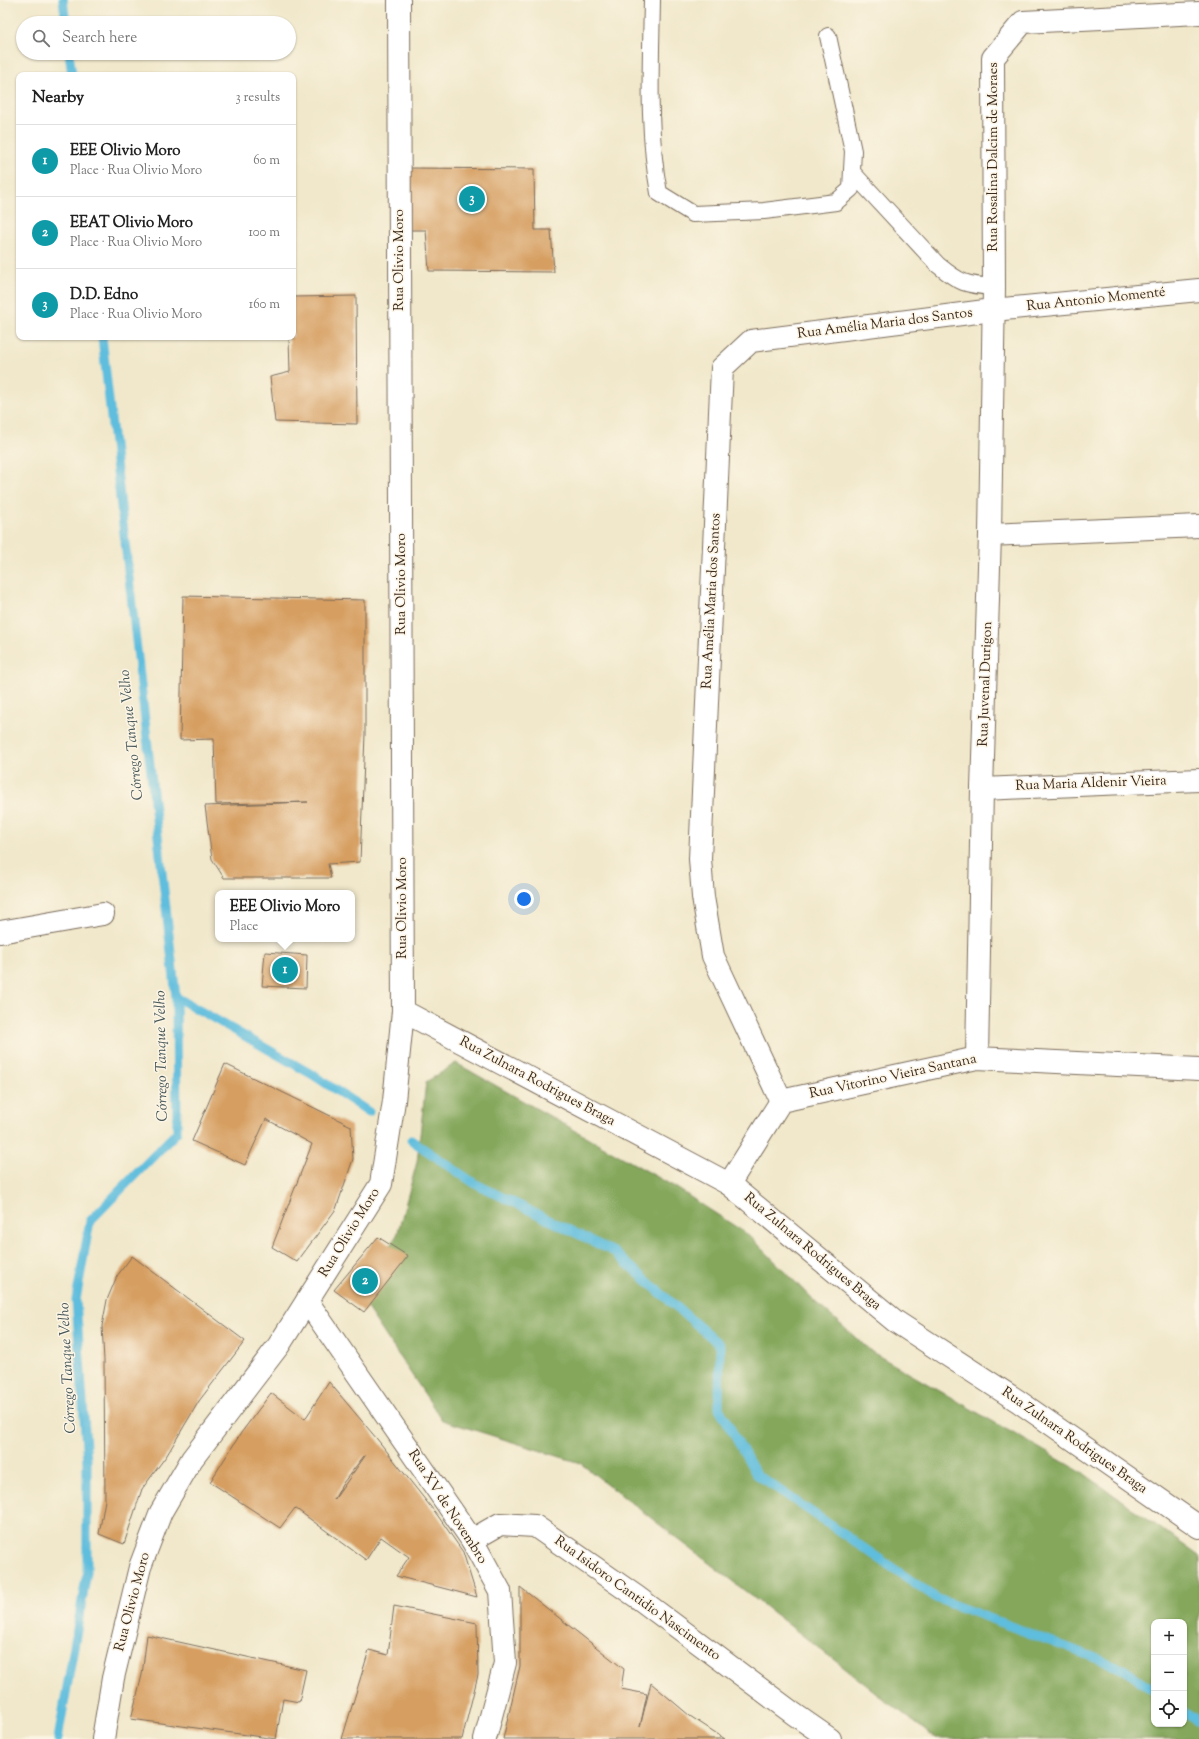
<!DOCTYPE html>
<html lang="en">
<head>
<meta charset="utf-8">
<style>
	body { margin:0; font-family:"Sorts Mill Goudy",serif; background:#f6f6f6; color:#222 }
	.controls { position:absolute; right:12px; bottom:12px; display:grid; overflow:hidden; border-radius:8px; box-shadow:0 1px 3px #0004 }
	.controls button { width:36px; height:36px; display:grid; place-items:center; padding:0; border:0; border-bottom:1px solid #e0e0e0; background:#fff; color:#222; font:20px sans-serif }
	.you { position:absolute; left:524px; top:899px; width:14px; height:14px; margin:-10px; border:3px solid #fff; border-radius:50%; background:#1a73e8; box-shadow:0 0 0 6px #1a73e833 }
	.badge { display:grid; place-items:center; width:26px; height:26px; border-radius:50%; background:#2563eb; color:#fff; font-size:13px; font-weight:700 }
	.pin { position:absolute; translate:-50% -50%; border:2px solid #fff; box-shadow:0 1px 4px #0006 }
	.popup { position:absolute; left:215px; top:890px; width:140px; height:52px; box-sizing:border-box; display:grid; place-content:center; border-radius:8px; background:#fff; filter:drop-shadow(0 1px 3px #0005); font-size:13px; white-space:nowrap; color:#767676 }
	.popup b { font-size:15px; color:#222 }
	.popup::after { content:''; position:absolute; left:50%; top:100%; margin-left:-8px; border:8px solid transparent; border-top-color:#fff }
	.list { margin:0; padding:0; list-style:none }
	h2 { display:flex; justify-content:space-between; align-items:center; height:52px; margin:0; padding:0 16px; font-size:17px }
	h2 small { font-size:13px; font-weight:400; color:#767676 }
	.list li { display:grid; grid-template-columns:26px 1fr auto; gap:12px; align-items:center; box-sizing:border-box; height:72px; padding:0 16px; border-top:1px solid #e0e0e0 }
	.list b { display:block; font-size:15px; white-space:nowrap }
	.list p { margin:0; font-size:13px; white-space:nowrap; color:#767676 }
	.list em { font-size:13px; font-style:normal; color:#767676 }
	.icon { flex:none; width:22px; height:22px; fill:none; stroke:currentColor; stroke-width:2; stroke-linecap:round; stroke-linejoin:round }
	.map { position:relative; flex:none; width:1199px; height:1739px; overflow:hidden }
	.search { position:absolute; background:#fff; box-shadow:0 1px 3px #0004; left:16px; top:16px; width:280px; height:44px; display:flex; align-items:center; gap:10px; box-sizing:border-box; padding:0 14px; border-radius:22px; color:#767676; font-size:15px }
	.panel { position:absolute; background:#fff; box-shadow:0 1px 3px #0004; left:16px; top:72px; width:280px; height:268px; border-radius:8px }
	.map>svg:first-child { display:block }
	.forest { fill:#84a75c; stroke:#60683d; fill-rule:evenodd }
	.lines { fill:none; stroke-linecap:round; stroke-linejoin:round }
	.stream { stroke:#5fbddd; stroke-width:9 }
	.building { fill:#d69e60; fill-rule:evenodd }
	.service-casing { stroke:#7b6c5b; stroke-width:18 }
	.minor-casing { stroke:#7b6c5b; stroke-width:24 }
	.service { stroke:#fff; stroke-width:16 }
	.minor { stroke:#fff; stroke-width:22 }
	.labels { text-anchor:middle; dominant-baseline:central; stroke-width:3; stroke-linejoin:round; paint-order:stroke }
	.street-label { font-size:14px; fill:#3b2a1e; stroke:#fcf5e5 }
	.water-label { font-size:15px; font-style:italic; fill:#465657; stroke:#fcf5e5 }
</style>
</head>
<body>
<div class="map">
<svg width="1199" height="1739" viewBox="0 0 1199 1739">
	<rect width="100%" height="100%" fill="#fcf5e5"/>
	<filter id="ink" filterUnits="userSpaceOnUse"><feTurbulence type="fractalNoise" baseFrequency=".025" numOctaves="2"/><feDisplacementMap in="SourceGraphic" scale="8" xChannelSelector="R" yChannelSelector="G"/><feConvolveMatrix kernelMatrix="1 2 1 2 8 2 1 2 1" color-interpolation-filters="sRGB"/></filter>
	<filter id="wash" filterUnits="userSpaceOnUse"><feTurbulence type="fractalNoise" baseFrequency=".012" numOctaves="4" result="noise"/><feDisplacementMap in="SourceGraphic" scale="16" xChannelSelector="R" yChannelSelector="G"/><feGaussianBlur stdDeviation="0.9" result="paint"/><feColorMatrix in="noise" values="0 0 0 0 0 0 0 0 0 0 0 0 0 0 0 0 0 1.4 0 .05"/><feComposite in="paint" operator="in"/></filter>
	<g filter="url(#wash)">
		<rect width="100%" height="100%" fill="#f1e8cb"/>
		<path class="forest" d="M456,1063L675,1187L750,1236L814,1301L872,1352L1086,1475L1199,1556V1739H936L580,1463L442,1420L357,1293L397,1235L417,1162L426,1082ZM1154,1622H1184V1724H1154Z"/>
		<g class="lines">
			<g class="stream">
				<path d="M63,0L66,23"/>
				<path d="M69,53L72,75"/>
				<path d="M176,997L313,1075L369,1112"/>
				<path d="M411,1140L474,1183L614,1252L720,1345L719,1408L756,1474L938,1599L1122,1668L1154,1691"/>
				<path d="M1184,1712L1199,1723"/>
				<path d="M58,1739L87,1572V1461L76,1300L90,1221L177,1132L176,997L102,337"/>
			</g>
		</g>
		<g id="blocks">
			<g class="building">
				<path d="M408,168L534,169L535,230H551L554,272L429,271L426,230H409Z"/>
				<path d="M356,296L357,424L275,422L270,377L290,372L289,337H293V297Z"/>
				<path d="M183,596L365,600V734L360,862L328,864L331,878H224L212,859L205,806L308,802L216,804L214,739L180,740Z"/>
				<path d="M265,952L307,955L306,988L262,986Z"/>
				<path d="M225,1064L351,1126L353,1159L336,1209L297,1262L272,1247L312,1144L266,1119L245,1165L192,1141Z"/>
				<path d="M378,1237L408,1256L364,1312L334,1290Z"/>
				<path d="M132,1256L245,1341L199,1401L167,1455L142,1489L124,1544L99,1534L105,1500L104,1360L102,1326L107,1300L117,1276Z"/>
				<path d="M329,1382L377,1439L438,1516L463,1552L477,1597L396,1576L409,1557L381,1537L366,1560L295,1508L280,1528L210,1482L241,1433L271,1393L305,1419ZM364,1456H365L334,1500L343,1483Z"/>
				<path d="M520,1587L624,1669L621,1689L647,1694L640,1727L651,1683L690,1716L725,1739H503L520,1666Z"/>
				<path d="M394,1606L477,1623L478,1675L462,1739H342L369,1650L388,1655Z"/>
				<path d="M147,1635L306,1670L299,1702L283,1699L276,1739L131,1719L142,1675Z"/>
			</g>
		</g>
	</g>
	<g filter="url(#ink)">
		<use href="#blocks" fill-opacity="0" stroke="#7b6c5b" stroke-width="1"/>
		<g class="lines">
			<defs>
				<g id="service">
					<path d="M652,0C651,64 647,129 659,193L693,214L764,211L836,202L851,189L853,151L828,36"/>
					<path d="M852,172L938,265C960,283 965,285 994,287"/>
				</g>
				<g id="minor">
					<path d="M990,535L1199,526"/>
					<path d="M982,789L1199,780"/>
					<path d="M0,932L103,914"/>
					<path d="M403,1011L729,1184L895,1321L1018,1401L1199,1527"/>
					<path d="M977,1058L982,789L990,535L994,287L993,58L1023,22L1199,13"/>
					<path d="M781,1101L713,956L703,897L700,859L722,368L751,341L993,310L1199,290"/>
					<path d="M729,1184L781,1101L977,1058L1199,1069"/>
					<path d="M307,1301L472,1540L500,1591L505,1663L485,1739"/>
					<path d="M472,1540L500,1524L535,1526L637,1597L794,1714L830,1739"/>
					<path d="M103,1739L113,1678L140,1567L161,1512L192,1459L279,1345L381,1184L394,1101L403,1011L399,0"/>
				</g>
			</defs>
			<use href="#service" class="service-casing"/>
			<use href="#minor" class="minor-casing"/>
			<use href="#service" class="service"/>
			<use href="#minor" class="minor"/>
		</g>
	</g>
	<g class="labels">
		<g class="street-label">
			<text transform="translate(994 157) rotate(-90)">Rua Rosalina Dalcim de Moraes</text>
			<text transform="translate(400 260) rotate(-90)">Rua Olivio Moro</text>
			<text transform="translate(1096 300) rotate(-6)">Rua Antonio Momenté</text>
			<text transform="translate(885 324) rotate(-7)">Rua Amélia Maria dos Santos</text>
			<text transform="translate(402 584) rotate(-90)">Rua Olivio Moro</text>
			<text transform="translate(712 601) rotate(-87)">Rua Amélia Maria dos Santos</text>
			<text transform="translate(986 684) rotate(-88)">Rua Juvenal Durigon</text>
			<text transform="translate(1091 784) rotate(-2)">Rua Maria Aldenir Vieira</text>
			<text transform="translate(403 908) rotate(-90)">Rua Olivio Moro</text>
			<text transform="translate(893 1077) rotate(-12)">Rua Vitorino Vieira Santana</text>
			<text transform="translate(537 1082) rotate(28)">Rua Zulnara Rodrigues Braga</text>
			<text transform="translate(350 1233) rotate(-58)">Rua Olivio Moro</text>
			<text transform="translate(812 1252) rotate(40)">Rua Zulnara Rodrigues Braga</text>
			<text transform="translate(1074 1441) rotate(35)">Rua Zulnara Rodrigues Braga</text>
			<text transform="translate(447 1507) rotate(57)">Rua XV de Novembro</text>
			<text transform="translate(637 1599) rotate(36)">Rua Isidoro Cantidio Nascimento</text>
			<text transform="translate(133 1602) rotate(-75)">Rua Olivio Moro</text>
		</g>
		<g class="water-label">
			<text transform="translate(132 735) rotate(-96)">Córrego Tanque Velho</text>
			<text transform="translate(162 1056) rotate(-91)">Córrego Tanque Velho</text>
			<text transform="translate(68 1368) rotate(-93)">Córrego Tanque Velho</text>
		</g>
	</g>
</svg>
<div class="controls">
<button>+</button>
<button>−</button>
<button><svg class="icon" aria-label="locate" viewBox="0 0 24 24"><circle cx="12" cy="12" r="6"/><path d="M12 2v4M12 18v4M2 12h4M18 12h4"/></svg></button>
</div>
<div class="you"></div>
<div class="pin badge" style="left:285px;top:970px;background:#0f9aa8">1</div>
<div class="popup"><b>EEE Olivio Moro</b>Place</div>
<div class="pin badge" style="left:365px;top:1281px;background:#0f9aa8">2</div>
<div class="pin badge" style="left:472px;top:199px;background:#0f9aa8">3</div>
<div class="search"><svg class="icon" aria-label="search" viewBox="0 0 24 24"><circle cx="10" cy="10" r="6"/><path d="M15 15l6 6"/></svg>Search here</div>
<section class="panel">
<h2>Nearby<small>3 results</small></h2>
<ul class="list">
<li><span class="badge" style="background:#0f9aa8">1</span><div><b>EEE Olivio Moro</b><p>Place · Rua Olivio Moro</p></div><em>60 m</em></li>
<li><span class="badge" style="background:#0f9aa8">2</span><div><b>EEAT Olivio Moro</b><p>Place · Rua Olivio Moro</p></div><em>100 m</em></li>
<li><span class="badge" style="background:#0f9aa8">3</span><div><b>D.D. Edno</b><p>Place · Rua Olivio Moro</p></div><em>160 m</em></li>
</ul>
</section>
</div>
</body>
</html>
